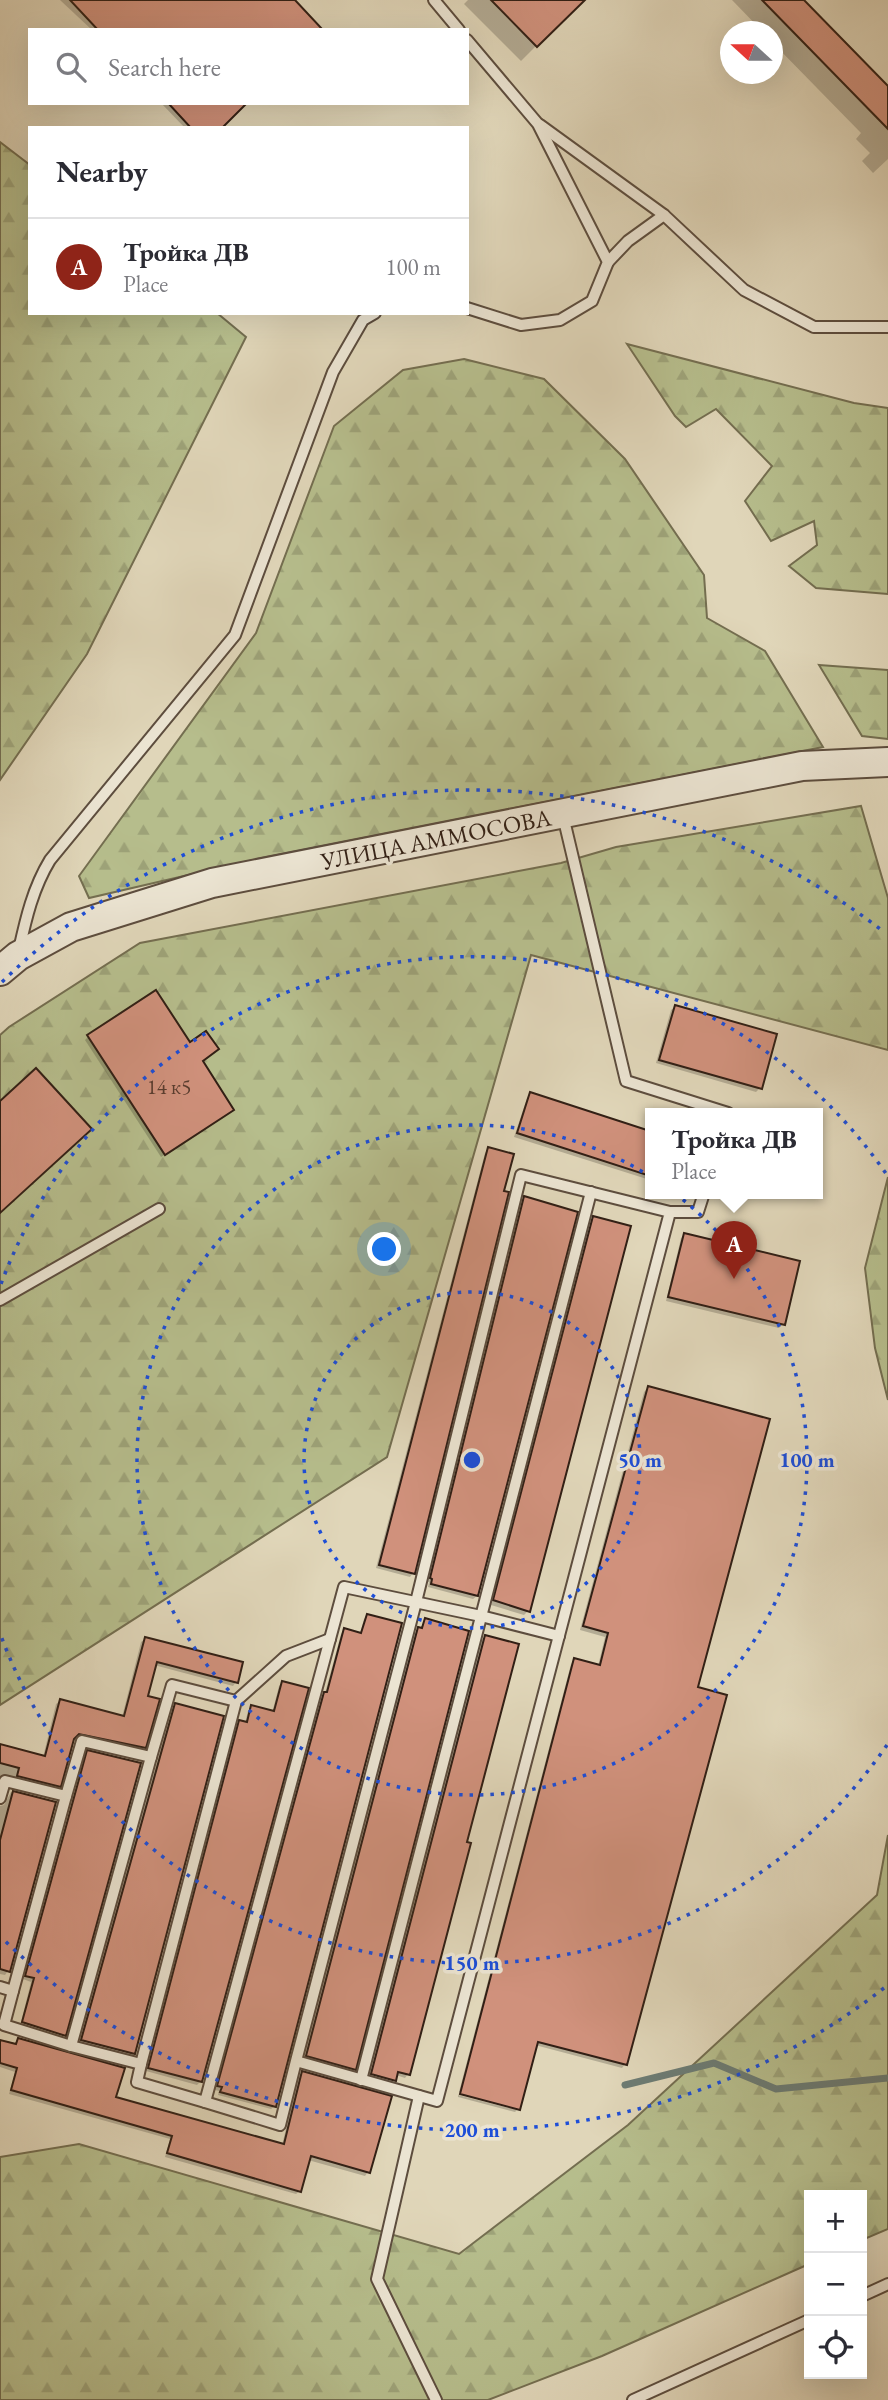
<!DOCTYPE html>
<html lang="en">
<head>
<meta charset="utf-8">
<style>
	body { margin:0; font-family:"EB Garamond",serif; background:#f7f7f7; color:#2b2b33 }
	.controls { position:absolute; right:21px; bottom:21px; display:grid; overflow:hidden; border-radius:0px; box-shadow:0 7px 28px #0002 }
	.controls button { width:63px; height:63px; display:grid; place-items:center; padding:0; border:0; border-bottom:2px solid #e1e1e2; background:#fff; color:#2b2b33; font:35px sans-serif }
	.compass { position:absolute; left:720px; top:21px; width:63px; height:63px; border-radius:50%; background:#fff; box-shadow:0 7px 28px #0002; rotate:291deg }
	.you { position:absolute; left:385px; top:1250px; width:24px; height:24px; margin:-18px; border:5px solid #fff; border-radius:50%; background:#1a73e8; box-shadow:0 0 0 10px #1a73e833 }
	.badge { display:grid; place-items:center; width:46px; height:46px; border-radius:50%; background:#8f2418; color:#fff; font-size:23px; font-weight:700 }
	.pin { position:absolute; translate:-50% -58px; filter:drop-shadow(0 2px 4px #0008) }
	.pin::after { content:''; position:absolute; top:37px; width:24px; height:21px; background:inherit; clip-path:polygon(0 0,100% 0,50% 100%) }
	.popup { position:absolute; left:645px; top:1108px; width:178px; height:91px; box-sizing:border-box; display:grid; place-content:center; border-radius:0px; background:#fff; filter:drop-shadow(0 2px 5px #0005); font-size:23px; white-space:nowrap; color:#7c7c81 }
	.popup b { font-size:26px; color:#2b2b33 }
	.popup::after { content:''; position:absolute; left:50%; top:100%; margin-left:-14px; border:14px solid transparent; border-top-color:#fff }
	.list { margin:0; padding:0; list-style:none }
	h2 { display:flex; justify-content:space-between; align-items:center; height:91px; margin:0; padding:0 28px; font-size:30px }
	h2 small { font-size:23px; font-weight:400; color:#7c7c81 }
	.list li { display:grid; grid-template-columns:46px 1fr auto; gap:21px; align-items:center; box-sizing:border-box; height:98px; padding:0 28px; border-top:2px solid #e1e1e2 }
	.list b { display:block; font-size:26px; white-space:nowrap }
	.list p { margin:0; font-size:23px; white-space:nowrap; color:#7c7c81 }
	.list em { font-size:23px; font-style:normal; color:#7c7c81 }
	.icon { flex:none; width:38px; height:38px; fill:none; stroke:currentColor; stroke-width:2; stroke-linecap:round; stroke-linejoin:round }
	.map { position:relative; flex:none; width:888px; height:2400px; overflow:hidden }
	.search { position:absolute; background:#fff; box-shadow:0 7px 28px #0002; left:28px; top:28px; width:441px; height:77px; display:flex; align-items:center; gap:18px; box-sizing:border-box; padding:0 24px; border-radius:0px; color:#7c7c81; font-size:26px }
	.panel { position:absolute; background:#fff; box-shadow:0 7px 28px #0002; left:28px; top:126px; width:441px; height:189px; border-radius:0px }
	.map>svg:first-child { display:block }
	.forest { fill:url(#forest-firs); stroke:#746e50; stroke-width:2 }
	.shadow { fill:#0003 }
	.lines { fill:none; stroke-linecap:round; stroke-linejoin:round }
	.stream { stroke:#6c7b73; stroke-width:7 }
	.building { fill:#d0917c; stroke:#311f15; stroke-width:2 }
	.service-casing { stroke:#5d4d3e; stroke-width:14 }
	.tertiary-casing { stroke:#5d4d3e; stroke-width:32 }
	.service { stroke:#ebe4d2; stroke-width:10 }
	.tertiary { stroke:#ebe4d2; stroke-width:28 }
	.ring { fill:none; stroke:#1d4ed8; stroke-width:3.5; stroke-dasharray:3.5 7 }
	.labels { text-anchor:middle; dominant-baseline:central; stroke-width:7; stroke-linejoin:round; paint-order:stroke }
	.number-label { font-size:21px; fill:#593c2f }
	.street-label { font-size:24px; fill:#311f15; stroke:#ebe4d2 }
	.centre { fill:#1d4ed8; stroke:#ebe4d2; stroke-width:3.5 }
	.ring-label { font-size:21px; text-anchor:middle; font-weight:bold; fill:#1d4ed8; stroke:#ebe4d2; stroke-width:7; stroke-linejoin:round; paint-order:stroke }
</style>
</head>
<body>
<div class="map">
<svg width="888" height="2400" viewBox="0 0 888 2400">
	<defs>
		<pattern id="forest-firs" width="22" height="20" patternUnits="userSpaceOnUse" patternTransform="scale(1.75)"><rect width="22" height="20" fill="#b6bd8c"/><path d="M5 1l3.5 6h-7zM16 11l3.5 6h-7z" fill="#9da278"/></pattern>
	</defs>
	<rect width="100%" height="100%" fill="#e0d6b9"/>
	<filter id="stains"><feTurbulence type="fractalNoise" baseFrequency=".00286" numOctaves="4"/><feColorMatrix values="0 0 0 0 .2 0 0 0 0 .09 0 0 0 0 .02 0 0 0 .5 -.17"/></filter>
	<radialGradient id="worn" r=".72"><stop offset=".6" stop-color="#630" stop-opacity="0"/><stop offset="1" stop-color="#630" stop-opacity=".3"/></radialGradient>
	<g class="forest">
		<path d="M0,142L30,165V313H217L246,337L87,654L0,780Z"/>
		<path d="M627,344L854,403L888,408V594L816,588L789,566L817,545L814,521L771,541L745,501L772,466L716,409L686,427L675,416Z"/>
		<path d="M464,359L544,379L625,459L704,575L707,618L765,651L823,747L257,859L89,898L79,876L256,633L334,426L403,370Z"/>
		<path d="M819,665L888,670V739L862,736Z"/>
		<path d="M861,806L888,898V1050L531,955L387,1457L0,1705V1035L9,1027L140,943L561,863L616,847Z"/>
		<path d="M888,1177V1400L875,1348L865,1268Z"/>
		<path d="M888,1835V2229L862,2240V2195H809V2264L602,2356L488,2400H0V2157L79,2144L459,2254L628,2125L877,1895Z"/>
	</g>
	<g class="shadow">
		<path d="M60,0H292L321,30H92Z"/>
		<path d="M468,0H582L521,61L464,4Z"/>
		<path d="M732,0H802L888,88V159L873,173L862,161L870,153L856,139L861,133L772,42V32H763Z"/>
		<path d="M161,103H245L219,128H185Z"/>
		<path d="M675,1007L760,1088L756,1092L656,1063L671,1010Z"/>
		<path d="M88,1037L201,1061L228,1114L161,1157L85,1040Z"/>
		<path d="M530,1094L650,1132V1180L514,1137L527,1098Z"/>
		<path d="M489,1149L413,1573L410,1577L376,1568L485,1153Z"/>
		<path d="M524,1198L477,1596L473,1599L428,1587L429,1582H427L521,1201Z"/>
		<path d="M593,1218L528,1611L524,1615L491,1605L590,1221Z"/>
		<path d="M685,1235L783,1324L779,1328L666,1301L681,1238Z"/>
		<path d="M648,1388L696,1688L625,2064L622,2068L535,2045L519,2107L459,2092L571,1664L575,1660L598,1666L605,1637L580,1630L644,1392Z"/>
		<path d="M367,1616L275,2106L271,2109L218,2095L219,2091L215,2090L321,1697L325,1693L341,1634L345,1630L360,1634L364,1619Z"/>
		<path d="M425,1620L354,2069L350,2072L303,2059L414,1633L420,1630Z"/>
		<path d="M485,1637L465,1843L408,2074L405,2078L396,2075L391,2084L368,2077L481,1640Z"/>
		<path d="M145,1639L236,1682L233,1686L154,1665L146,1697L144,1747L140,1750L75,1736L59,1786L55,1789L0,1777V1746L43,1757L56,1704L60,1701L122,1717L141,1642Z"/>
		<path d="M283,1682L201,2081L197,2085L146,2071L236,1725L240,1721L245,1723L248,1711L252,1707L272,1713L279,1686Z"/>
		<path d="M176,1705L134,2054L130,2057L78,2044L172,1708Z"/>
		<path d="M88,1752L64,2035L60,2039L20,2026L31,1982L23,1979L84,1756Z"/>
		<path d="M11,1792L54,1803L8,1971L5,1975L0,1974V1806L4,1805Z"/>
		<path d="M19,2040L114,2098L282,2145L299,2076L302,2073L368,2172L365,2176L308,2160L300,2191L296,2194L165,2157L170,2139L9,2094L15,2072L0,2067V2041L14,2045Z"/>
		<path d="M458,2095L517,2110L515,2112L458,2097Z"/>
	</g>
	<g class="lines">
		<path class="stream" d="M625,2085L714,2063L776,2089L888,2078"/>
	</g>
	<g class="building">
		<path d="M70,0H295L323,30H98Z"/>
		<path d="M491,0H585L537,47Z"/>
		<path d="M762,0H804L888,86V129Z"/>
		<path d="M168,103H247L222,128H191Z"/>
		<path d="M156,990L190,1042L206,1031L219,1049L203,1061L234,1110L165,1155L87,1035Z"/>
		<path d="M675,1005L777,1034L762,1089L659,1060Z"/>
		<path d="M36,1068L92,1129L0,1213V1101Z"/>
		<path d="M530,1092L650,1131V1176L517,1133Z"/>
		<path d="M488,1147L514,1154L504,1191L509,1192L415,1574L379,1565Z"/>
		<path d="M524,1196L578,1212L478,1596L431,1584L432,1579L430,1578Z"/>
		<path d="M593,1216L631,1226L530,1612L493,1600Z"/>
		<path d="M684,1233L800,1261L785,1325L668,1297Z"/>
		<path d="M648,1386L770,1419L698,1687L727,1695L627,2065L538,2042L520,2110L460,2094L574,1658L600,1665L608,1633L583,1626Z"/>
		<path d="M367,1614L402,1623L276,2107L220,2092L222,2087L217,2086L324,1692H327L344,1628L361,1633Z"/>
		<path d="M425,1618L469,1631L356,2070L306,2056L418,1627L422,1628Z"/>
		<path d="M485,1635L519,1644L467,1842L471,1843L410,2075L398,2072L396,2081L371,2074Z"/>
		<path d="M145,1637L243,1662L238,1683L157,1662L148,1696L160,1699L146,1748L79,1734L74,1739L61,1787L17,1776L19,1768L0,1763V1744L45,1756L60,1699L124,1716Z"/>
		<path d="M282,1681L309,1688L202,2082L148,2068L239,1720L247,1722L251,1705L274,1711Z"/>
		<path d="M175,1703L224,1716L135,2054L81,2040Z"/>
		<path d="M87,1750L141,1763L66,2036L22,2022L34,1978L25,1976Z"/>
		<path d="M13,1791L56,1802L10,1972L0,1969V1840Z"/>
		<path d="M18,2038L125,2068L116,2097L284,2144L302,2071L392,2096L370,2173L311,2156L301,2192L167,2153L172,2136L11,2090L17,2068L0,2063V2040L16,2044Z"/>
	</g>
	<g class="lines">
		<defs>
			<g id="service">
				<path d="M434,0L459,30"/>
				<path d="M467,40L538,124L608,262L592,301L560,320L521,325L467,308"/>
				<path d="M540,125L664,215L744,290L814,327H888"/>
				<path d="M608,262L628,241L664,215"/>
				<path d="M563,816L626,1081L728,1113"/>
				<path d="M19,950C26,918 33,888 50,860L235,635L333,372L363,320L375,313"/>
				<path d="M670,1212H698L704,1193"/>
				<path d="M0,1300L159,1209"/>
				<path d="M0,1798L5,1781L66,1796L82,1741L151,1757L172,1685L236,1701L286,1656L330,1639"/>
				<path d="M0,1987L13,1991L4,2025L71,2046L141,2064L137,2082L205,2102L344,1587L481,1616L559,1636"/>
				<path d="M13,1991L66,1796"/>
				<path d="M71,2046L151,1757"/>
				<path d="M141,2064L236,1701"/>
				<path d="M361,2080L591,1192"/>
				<path d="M419,2096L377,2279L436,2400"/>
				<path d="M205,2102L280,2125L296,2061L416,1602L521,1175L670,1212L437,2101L296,2061"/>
				<path d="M862,2296L888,2284"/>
				<path d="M633,2400L809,2320"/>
			</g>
			<path id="tertiary" d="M0,971L18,956L71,927L212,883L802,766L888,762"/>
		</defs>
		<use href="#service" class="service-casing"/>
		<use href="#tertiary" class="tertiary-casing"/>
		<use href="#service" class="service"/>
		<use href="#tertiary" class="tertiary"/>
	</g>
	<g class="ring">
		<circle cx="472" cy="1460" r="168"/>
		<circle cx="472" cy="1460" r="335"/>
		<path d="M887 1745A503 503 0 0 1 1 1636M1 1284A503 503 0 0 1 887 1175"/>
		<path d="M884 1988A670 670 0 0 1 2 1938M2 982A670 670 0 0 1 884 932"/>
	</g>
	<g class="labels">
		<g class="number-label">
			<text x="169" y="1086">14 к5</text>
		</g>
		<g class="street-label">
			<text transform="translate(436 839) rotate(-11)">УЛИЦА АММОСОВА</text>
		</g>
	</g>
	<circle cx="472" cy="1460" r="10" class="centre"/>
	<g class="ring-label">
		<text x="640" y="1467">50 m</text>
		<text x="807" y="1467">100 m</text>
		<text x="472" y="1970">150 m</text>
		<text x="472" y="2137">200 m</text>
	</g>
	<rect width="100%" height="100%" filter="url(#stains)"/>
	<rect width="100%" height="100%" fill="url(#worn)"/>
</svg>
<div class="controls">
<button>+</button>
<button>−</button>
<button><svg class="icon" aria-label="locate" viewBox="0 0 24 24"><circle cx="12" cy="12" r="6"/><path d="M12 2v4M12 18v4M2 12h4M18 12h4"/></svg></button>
</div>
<svg class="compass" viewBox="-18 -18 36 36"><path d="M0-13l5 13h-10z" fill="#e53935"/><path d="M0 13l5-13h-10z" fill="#7c7c81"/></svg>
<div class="you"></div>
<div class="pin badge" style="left:734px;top:1279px">A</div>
<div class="popup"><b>Тройка ДВ</b>Place</div>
<div class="search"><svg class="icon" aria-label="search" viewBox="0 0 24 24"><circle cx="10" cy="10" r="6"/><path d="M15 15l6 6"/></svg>Search here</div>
<section class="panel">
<h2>Nearby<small></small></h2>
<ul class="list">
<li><span class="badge">A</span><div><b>Тройка ДВ</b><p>Place</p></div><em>100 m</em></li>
</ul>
</section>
</div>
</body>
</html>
